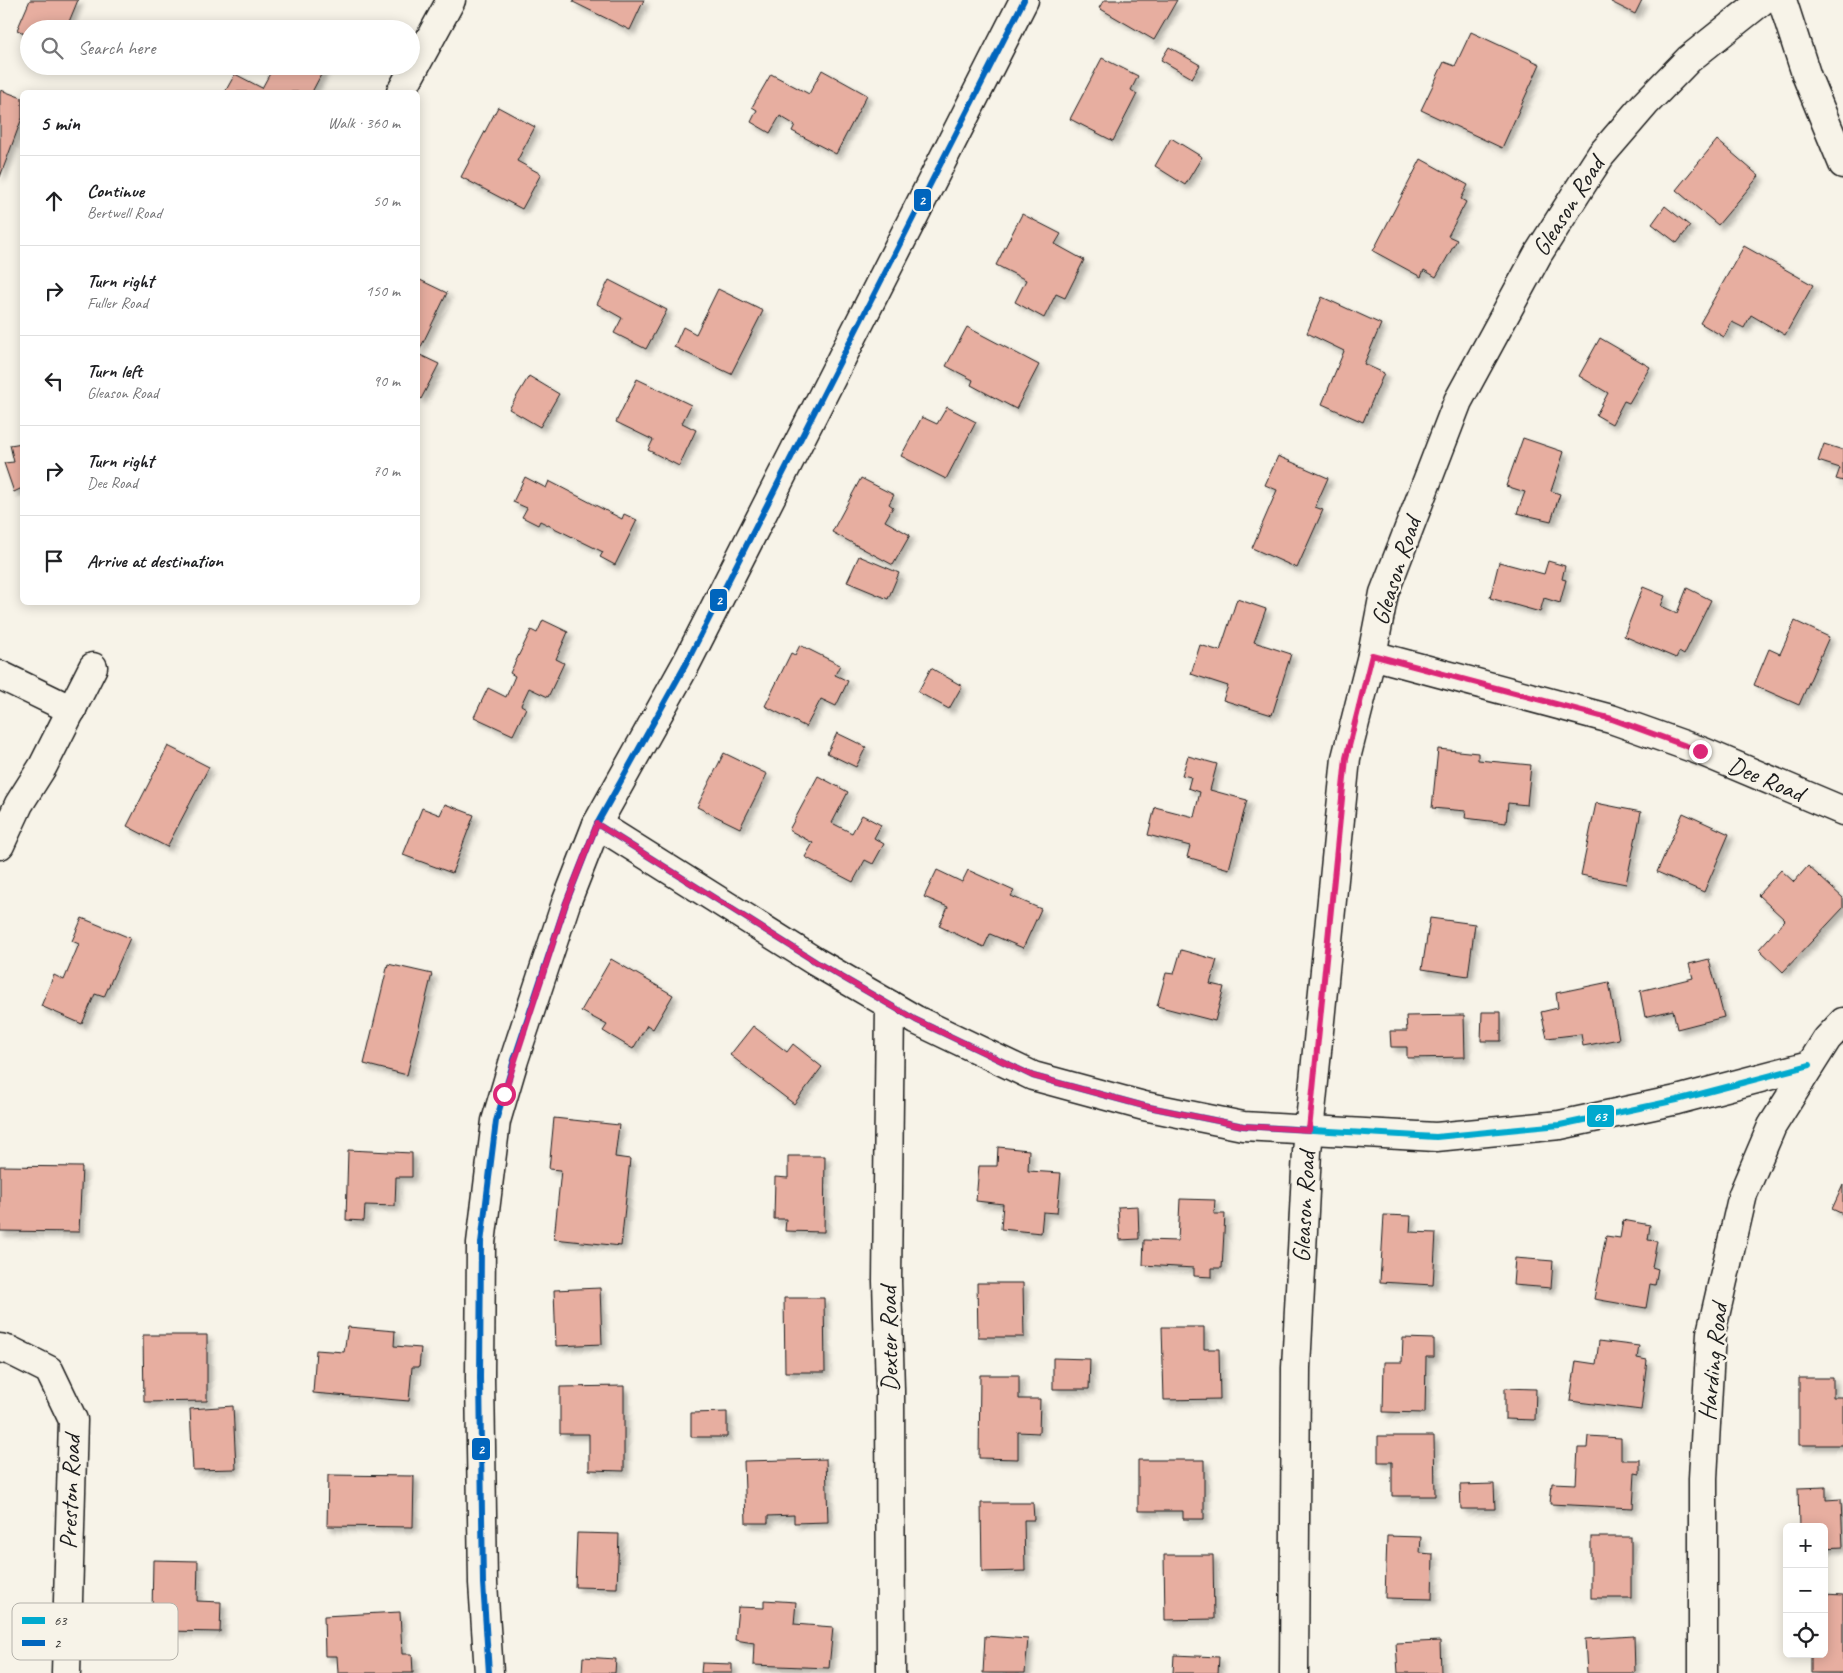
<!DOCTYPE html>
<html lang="en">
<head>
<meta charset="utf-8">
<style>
	body { margin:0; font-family:Caveat,sans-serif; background:#f2f2f2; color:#202124 }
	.controls { position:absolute; right:15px; bottom:15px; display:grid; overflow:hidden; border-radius:8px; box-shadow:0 2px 12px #0003 }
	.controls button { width:45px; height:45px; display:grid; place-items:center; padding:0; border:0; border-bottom:1px solid #e0e0e0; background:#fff; color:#202124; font:25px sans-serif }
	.stop { position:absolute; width:15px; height:15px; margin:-11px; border:4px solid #db2777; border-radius:50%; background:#fff }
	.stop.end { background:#db2777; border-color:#fff; box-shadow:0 1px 5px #0008 }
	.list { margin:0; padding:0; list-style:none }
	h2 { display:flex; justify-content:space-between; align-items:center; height:65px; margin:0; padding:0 20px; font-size:21px }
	h2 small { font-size:16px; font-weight:400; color:#757577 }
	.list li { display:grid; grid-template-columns:32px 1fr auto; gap:15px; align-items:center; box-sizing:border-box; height:90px; padding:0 20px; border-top:1px solid #e0e0e0 }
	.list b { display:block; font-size:19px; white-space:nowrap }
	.list p { margin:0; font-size:16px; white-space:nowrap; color:#757577 }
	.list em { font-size:16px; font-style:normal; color:#757577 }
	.icon { flex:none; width:28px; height:28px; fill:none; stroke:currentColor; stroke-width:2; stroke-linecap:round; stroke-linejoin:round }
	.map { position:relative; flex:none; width:1843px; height:1673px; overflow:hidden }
	.search { position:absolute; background:#fff; box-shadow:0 2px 12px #0003; left:20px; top:20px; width:400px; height:55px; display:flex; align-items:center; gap:12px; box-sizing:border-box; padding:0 18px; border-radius:28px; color:#757577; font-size:19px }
	.panel { position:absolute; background:#fff; box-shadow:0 2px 12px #0003; left:20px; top:90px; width:400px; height:515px; border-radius:8px }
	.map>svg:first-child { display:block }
	.building { fill:#e7aea0; stroke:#1c1c1c; filter:url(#shadow) }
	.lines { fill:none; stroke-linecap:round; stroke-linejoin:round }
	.minor-casing { stroke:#1c1c1c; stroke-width:31 }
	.minor { stroke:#f7f3e8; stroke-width:28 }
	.bus-1-casing { stroke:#f7f3e8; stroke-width:10 }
	.bus-2-casing { stroke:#f7f3e8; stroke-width:10 }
	.bus-1 { stroke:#00a9ce; stroke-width:6 }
	.bus-2 { stroke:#0065bd; stroke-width:6 }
	.route { stroke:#db2777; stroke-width:6 }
	.labels { text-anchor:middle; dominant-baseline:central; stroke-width:5; stroke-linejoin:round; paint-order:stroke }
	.street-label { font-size:25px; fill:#1c1c1c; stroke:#f7f3e8 }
	.key { fill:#f7f3e8; stroke:#b5b2ab; stroke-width:1 }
	.key-label { font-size:14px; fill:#1c1c1c }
	.line-badge { stroke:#f7f3e8; stroke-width:2 }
	.badge-label { font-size:14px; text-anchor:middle; font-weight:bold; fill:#fff }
</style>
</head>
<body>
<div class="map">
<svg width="1843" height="1673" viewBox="0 0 1843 1673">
	<defs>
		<filter id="shadow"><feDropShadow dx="4.5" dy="4.5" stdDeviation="2.5" flood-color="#0004"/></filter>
	</defs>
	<rect width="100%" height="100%" fill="#f7f3e8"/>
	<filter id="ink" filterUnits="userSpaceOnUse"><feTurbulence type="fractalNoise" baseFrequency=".02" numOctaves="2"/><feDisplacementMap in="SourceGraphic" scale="10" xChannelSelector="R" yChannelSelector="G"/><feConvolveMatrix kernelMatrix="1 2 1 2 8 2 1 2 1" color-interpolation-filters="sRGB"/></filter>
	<g filter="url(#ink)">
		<g class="building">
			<path d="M30,0H78L66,29H29V35L17,30Z"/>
			<path d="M574,0H644L630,30L573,2Z"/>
			<path d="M1104,0H1177L1154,40L1099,8Z"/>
			<path d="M1612,0H1642L1635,14L1611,2Z"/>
			<path d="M1471,32L1540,64L1502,148L1421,110L1444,62L1455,66Z"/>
			<path d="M1169,47L1200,65L1192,78L1161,60Z"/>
			<path d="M1102,58L1138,76L1131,90L1137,94L1113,141L1070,119Z"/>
			<path d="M274,66H320L324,69L312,92H225L235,74L262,88Z"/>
			<path d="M822,70L867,95L836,154L792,131L795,125L780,116L770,133L751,122L757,110L752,107L771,74L809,94Z"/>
			<path d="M1,90L22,98V118L0,177V94Z"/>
			<path d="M498,107L535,127L517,161L541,174L522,209L461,177Z"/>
			<path d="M1171,138L1202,157L1185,185L1155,166Z"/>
			<path d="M1717,140L1759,176L1718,225L1676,190Z"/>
			<path d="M1421,159L1468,185L1461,199L1466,202L1448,236L1457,240L1436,277L1424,270L1421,277L1373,251Z"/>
			<path d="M1665,206L1690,226L1677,243L1652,224Z"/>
			<path d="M1022,214L1061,234L1055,244L1084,260L1065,298L1056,294L1044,318L1015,302L1026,280L996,265Z"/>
			<path d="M1744,246L1813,285L1785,335L1751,315L1744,328L1732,322L1724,337L1700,323Z"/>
			<path d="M418,279L447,293L418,353Z"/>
			<path d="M609,280L667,310L646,349L614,333L622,318L597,304Z"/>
			<path d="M718,289L763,311L731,374L674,347L683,327L696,334Z"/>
			<path d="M1322,297L1381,324L1364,364L1384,373L1363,422L1322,404L1344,351L1307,333Z"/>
			<path d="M967,327L1039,365L1016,409L971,385L973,380L946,366Z"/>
			<path d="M1600,338L1650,367L1629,403L1624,401L1612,424L1596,415L1608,393L1579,376Z"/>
			<path d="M418,354L439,364L421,399L418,397Z"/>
			<path d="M529,376L559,394L540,427L509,409Z"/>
			<path d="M637,379L691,405L682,423L696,430L679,466L648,450L653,440L616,422Z"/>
			<path d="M947,407L976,422L946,479L901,456L922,417L937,424Z"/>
			<path d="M1523,438L1564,452L1551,491L1560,494L1551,521L1517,513L1525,492L1506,486Z"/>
			<path d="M22,443V488L14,492L4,463L14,462L10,445Z"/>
			<path d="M1824,444L1843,450V481L1836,479L1840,468L1818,461Z"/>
			<path d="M1278,456L1328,478L1315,507L1323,510L1297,568L1252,548L1277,490L1265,485Z"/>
			<path d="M525,477L546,488L549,481L622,519L624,514L637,520L615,565L600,557L603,552L540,521L538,525L522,517L527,508L513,502Z"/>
			<path d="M861,478L894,495L889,504L893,507L885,521L910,535L893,565L832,532Z"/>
			<path d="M859,556L899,573L888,599L847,582Z"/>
			<path d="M1548,561L1565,566L1562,579L1566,580L1560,603L1544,598L1540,612L1490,598L1499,562L1544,574Z"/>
			<path d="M1643,587L1665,596L1661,606L1677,613L1687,588L1711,600L1684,655L1679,652L1676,658L1624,636Z"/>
			<path d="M1237,599L1266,609L1254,642L1291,654L1272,715L1223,700L1228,686L1191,674L1200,645L1220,651Z"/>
			<path d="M543,620L568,632L556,659L564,663L548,697L529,688L521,705L526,708L513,735L474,717L488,688L506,697L515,676L510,673L531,630L537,633Z"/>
			<path d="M1795,621L1829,637L1799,705L1754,685L1769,649L1780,654Z"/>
			<path d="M800,645L840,665L835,675L848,681L836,706L821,699L806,727L765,706L791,653L795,655Z"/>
			<path d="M931,668L962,686L949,709L918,692Z"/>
			<path d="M837,733L866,747L856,767L827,753Z"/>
			<path d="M168,746L209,767L167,847L127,826Z"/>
			<path d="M1438,749L1478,753V760L1531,765L1527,805L1508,803L1506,823L1465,818L1466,811L1432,808Z"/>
			<path d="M724,753L767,774L740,828L697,807Z"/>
			<path d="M1188,756L1217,764L1210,790L1247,800L1229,869L1187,857L1190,846L1148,835L1155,807L1194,817L1200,792L1188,788L1191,777L1182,775Z"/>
			<path d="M818,776L848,792L832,823L852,833L862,815L881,825L874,838L884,844L873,864L865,860L853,882L805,857L813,843L789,830Z"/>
			<path d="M1596,803L1641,812L1626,884L1581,875Z"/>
			<path d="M445,804L474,815L452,873L403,855L422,808L440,815Z"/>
			<path d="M1683,813L1729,834L1704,892L1657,872Z"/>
			<path d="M1808,866L1843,898V908L1783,972L1759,949L1785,920L1758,895L1781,870L1794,882Z"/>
			<path d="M937,870L962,882L968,870L1014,891L1011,896L1041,909L1023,948L990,934L984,947L939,926L948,907L924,897Z"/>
			<path d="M82,918L130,938L104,997L95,994L82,1024L41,1006L54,975L64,980L79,944L72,941Z"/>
			<path d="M1430,918L1475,924L1468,976L1422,969Z"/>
			<path d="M1181,950L1217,960L1210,984L1224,987L1215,1021L1157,1006L1166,973L1174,974Z"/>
			<path d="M611,959L673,995L653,1029L647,1025L633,1049L603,1031L607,1025L581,1011Z"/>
			<path d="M1709,959L1724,1017L1677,1029L1673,1010L1645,1017L1640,991L1693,978L1689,964Z"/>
			<path d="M388,964L432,974L407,1075L364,1064Z"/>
			<path d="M1609,982L1619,1039L1583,1046L1581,1034L1547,1038L1541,1012L1558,1008L1556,993Z"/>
			<path d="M1482,1012H1501V1041H1481Z"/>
			<path d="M1464,1015L1465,1057L1407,1058V1047H1391L1390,1031H1407L1406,1016Z"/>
			<path d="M753,1026L787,1052L793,1044L822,1067L794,1104L730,1055Z"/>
			<path d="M554,1118L619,1125L615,1157L630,1159L621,1246L554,1239L561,1170L549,1169Z"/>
			<path d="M998,1147L1029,1150L1028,1171L1061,1173L1057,1213L1043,1212L1041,1233L1001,1229L1003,1204L976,1201L979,1166H997Z"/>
			<path d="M348,1150L412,1153V1177H396L395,1206L365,1205L364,1221L346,1220Z"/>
			<path d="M788,1156H825L824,1232L785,1231L786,1219H774L775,1177L788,1178Z"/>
			<path d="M0,1166L82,1167L79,1232L0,1231Z"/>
			<path d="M1843,1185V1214L1832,1209Z"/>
			<path d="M1180,1199L1215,1200L1214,1214H1225L1222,1268H1212V1277L1194,1276V1268L1143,1265L1144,1240L1178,1241Z"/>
			<path d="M1138,1206L1139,1239L1120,1240L1118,1207Z"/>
			<path d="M1384,1215L1411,1216L1410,1232L1436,1233L1433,1285L1380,1282Z"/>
			<path d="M1623,1220L1650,1225L1648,1240L1657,1241L1652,1267L1658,1269L1655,1285L1650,1284L1646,1308L1594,1299L1606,1236L1620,1238Z"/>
			<path d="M1515,1258L1553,1261L1551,1288L1513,1285Z"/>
			<path d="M977,1283H1023L1024,1337H978Z"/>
			<path d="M600,1288L602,1344L556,1346L554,1290Z"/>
			<path d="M784,1298H824L825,1372H785Z"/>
			<path d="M348,1327L395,1331L394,1346L421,1348L419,1367H412L409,1401L313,1393L316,1350L344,1352Z"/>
			<path d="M1162,1327H1204V1349H1219L1220,1399L1164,1400Z"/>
			<path d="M143,1335H207V1401L144,1402Z"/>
			<path d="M1403,1338L1434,1339V1357H1426L1425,1413L1383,1412L1384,1362H1402Z"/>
			<path d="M1599,1341L1639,1346L1637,1358L1647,1360L1641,1410L1570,1401L1576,1361L1596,1364Z"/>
			<path d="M1053,1358L1090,1359L1089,1389H1053Z"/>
			<path d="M980,1375H1019V1399H1040L1039,1433L1018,1432V1459L979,1458Z"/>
			<path d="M1799,1378H1833V1397H1843V1445H1799Z"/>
			<path d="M624,1386V1471L589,1470V1434H560V1387Z"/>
			<path d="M1505,1388L1536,1389L1535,1420L1505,1419Z"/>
			<path d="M233,1406L236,1469L193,1470L190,1409Z"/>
			<path d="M727,1412V1437H691V1413Z"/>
			<path d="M1378,1436H1434L1435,1496H1392V1462H1378Z"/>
			<path d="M1588,1436L1621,1438V1460H1640V1474L1635,1473L1633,1508L1550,1504L1552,1483L1576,1484L1578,1448H1587Z"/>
			<path d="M826,1459L828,1522L794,1523V1515L768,1516V1523H746L744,1461Z"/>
			<path d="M1138,1460H1204V1519H1183V1511H1138Z"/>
			<path d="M328,1475L414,1476L413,1527L327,1526Z"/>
			<path d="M1494,1484L1495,1509H1461L1460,1485Z"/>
			<path d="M1826,1487V1500L1841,1499L1843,1547L1824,1548V1527H1799L1798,1488Z"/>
			<path d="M981,1503H1033L1034,1520H1024L1025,1571L982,1572Z"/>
			<path d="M577,1533L619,1534L617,1588L575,1587Z"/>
			<path d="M1387,1536L1421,1537L1420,1553L1433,1554L1432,1599L1385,1598Z"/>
			<rect x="1591" y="1537" width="40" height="61"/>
			<path d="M1164,1555H1213L1214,1619L1165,1620Z"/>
			<path d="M153,1560L198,1561L197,1601L221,1602L220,1632L167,1631V1612H152Z"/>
			<path d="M1824,1594L1843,1595V1673H1811V1654H1824Z"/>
			<path d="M764,1600L796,1602L794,1624L833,1627L829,1668L753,1665L754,1643L735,1640L738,1607L764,1608Z"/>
			<path d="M400,1612L402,1654H412L413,1673H338L337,1656H325L324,1616Z"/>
			<path d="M985,1636L1028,1639L1025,1673H983Z"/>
			<path d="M1634,1636L1635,1673H1587L1585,1639Z"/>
			<path d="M1440,1641L1441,1673H1398L1396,1643Z"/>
			<path d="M1174,1655L1219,1657L1218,1673H1173Z"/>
			<path d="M583,1657L616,1659L615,1673H582Z"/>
			<path d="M702,1663L732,1664V1673H701Z"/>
		</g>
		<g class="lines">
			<defs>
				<g id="minor">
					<path d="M1782,0L1807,77L1843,164"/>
					<path d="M401,92L451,0"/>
					<path d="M1372,655L1611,719L1701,751L1843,811"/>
					<path d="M0,675L72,710"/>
					<path d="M597,824L816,962L916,1020L1033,1076L1144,1106L1243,1126L1436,1137L1560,1125L1677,1100L1810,1065"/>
					<path d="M0,845L19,804L43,766L93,667"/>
					<path d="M890,1005L887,1281L890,1390L891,1673"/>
					<path d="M0,1348L11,1351L49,1370L73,1420L66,1673"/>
					<path d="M489,1673L483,1583L480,1378L481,1243L496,1121L514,1060L566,903L597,824L686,664L1024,0"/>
					<path id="s1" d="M1294,1673L1296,1368L1307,1152L1346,758L1372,655L1384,593L1458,401L1538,254L1588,175L1601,155L1645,104L1689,59L1763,0"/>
					<path d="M1703,1673V1478L1711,1333L1743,1194L1772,1126L1827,1039L1843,1022"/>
				</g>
			</defs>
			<use href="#minor" class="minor-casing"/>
			<use href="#minor" class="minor"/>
			<defs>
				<path id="bus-1" d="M597,824L816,962L916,1020L1033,1076L1144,1106L1243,1126L1436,1137L1560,1125L1677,1100L1810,1065"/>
				<path id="bus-2" d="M489,1673L483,1583L480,1378L481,1243L496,1121L514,1060L566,903L597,824L686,664L1024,0"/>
			</defs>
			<use href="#bus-1" class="bus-1-casing"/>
			<use href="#bus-2" class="bus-2-casing"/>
			<use href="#bus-1" class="bus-1"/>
			<use href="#bus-2" class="bus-2"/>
		</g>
	</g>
	<g class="lines" filter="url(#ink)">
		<path class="route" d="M504,1094L566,903L597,824L816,962L916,1020L1033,1076L1144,1106L1243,1126L1309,1130L1346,758L1372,655L1612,719L1700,751"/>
	</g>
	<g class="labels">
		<g class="street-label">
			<text stroke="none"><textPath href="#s1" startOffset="1516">Gleason Road</textPath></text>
			<text transform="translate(1396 571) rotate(-72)">Gleason Road</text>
			<text transform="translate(1766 779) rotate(23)">Dee Road</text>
			<text transform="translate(1304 1207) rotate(-87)">Gleason Road</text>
			<text transform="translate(889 1339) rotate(-91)">Dexter Road</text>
			<text transform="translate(1713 1362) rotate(-84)">Harding Road</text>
			<text transform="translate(70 1492) rotate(-88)">Preston Road</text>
		</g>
	</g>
	<rect x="12" y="1603" width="166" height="57" rx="8" class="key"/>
	<rect x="22" y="1617" width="23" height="7" fill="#00a9ce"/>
	<rect x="22" y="1640" width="23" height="6" fill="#0065bd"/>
	<g class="key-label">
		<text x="54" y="1625">63</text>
		<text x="54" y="1648">2</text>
	</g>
	<g class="line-badge">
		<rect x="913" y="188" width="19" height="24" rx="5" fill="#0065bd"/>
		<rect x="709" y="588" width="19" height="24" rx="5" fill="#0065bd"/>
		<rect x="1586" y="1104" width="29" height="24" rx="5" fill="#00a9ce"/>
		<rect x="471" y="1437" width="20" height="24" rx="5" fill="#0065bd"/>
	</g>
	<g class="badge-label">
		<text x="922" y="205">2</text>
		<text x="719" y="605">2</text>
		<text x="1600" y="1121">63</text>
		<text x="481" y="1454">2</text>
	</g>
</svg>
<div class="controls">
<button>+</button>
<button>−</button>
<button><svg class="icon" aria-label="locate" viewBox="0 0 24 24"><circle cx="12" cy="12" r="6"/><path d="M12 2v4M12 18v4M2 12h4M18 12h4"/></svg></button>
</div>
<div class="stop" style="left:504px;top:1094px"></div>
<div class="stop end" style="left:1700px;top:751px"></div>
<div class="search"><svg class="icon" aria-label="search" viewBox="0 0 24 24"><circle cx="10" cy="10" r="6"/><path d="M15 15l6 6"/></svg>Search here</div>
<section class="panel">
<h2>5 min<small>Walk · 360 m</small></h2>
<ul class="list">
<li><svg class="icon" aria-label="ahead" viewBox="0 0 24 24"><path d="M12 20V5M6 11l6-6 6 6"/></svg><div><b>Continue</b><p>Bertwell Road</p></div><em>50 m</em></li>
<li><svg class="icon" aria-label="right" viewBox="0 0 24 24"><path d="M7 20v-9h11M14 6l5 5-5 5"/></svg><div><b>Turn right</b><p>Fuller Road</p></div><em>150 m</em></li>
<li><svg class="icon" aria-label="left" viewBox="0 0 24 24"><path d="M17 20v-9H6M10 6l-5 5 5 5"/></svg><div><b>Turn left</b><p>Gleason Road</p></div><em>90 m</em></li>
<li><svg class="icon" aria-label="right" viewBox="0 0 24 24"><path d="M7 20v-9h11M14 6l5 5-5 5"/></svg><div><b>Turn right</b><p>Dee Road</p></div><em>70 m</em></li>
<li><svg class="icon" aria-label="arrive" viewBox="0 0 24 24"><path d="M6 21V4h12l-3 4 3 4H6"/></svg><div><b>Arrive at destination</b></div></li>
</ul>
</section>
</div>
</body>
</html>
